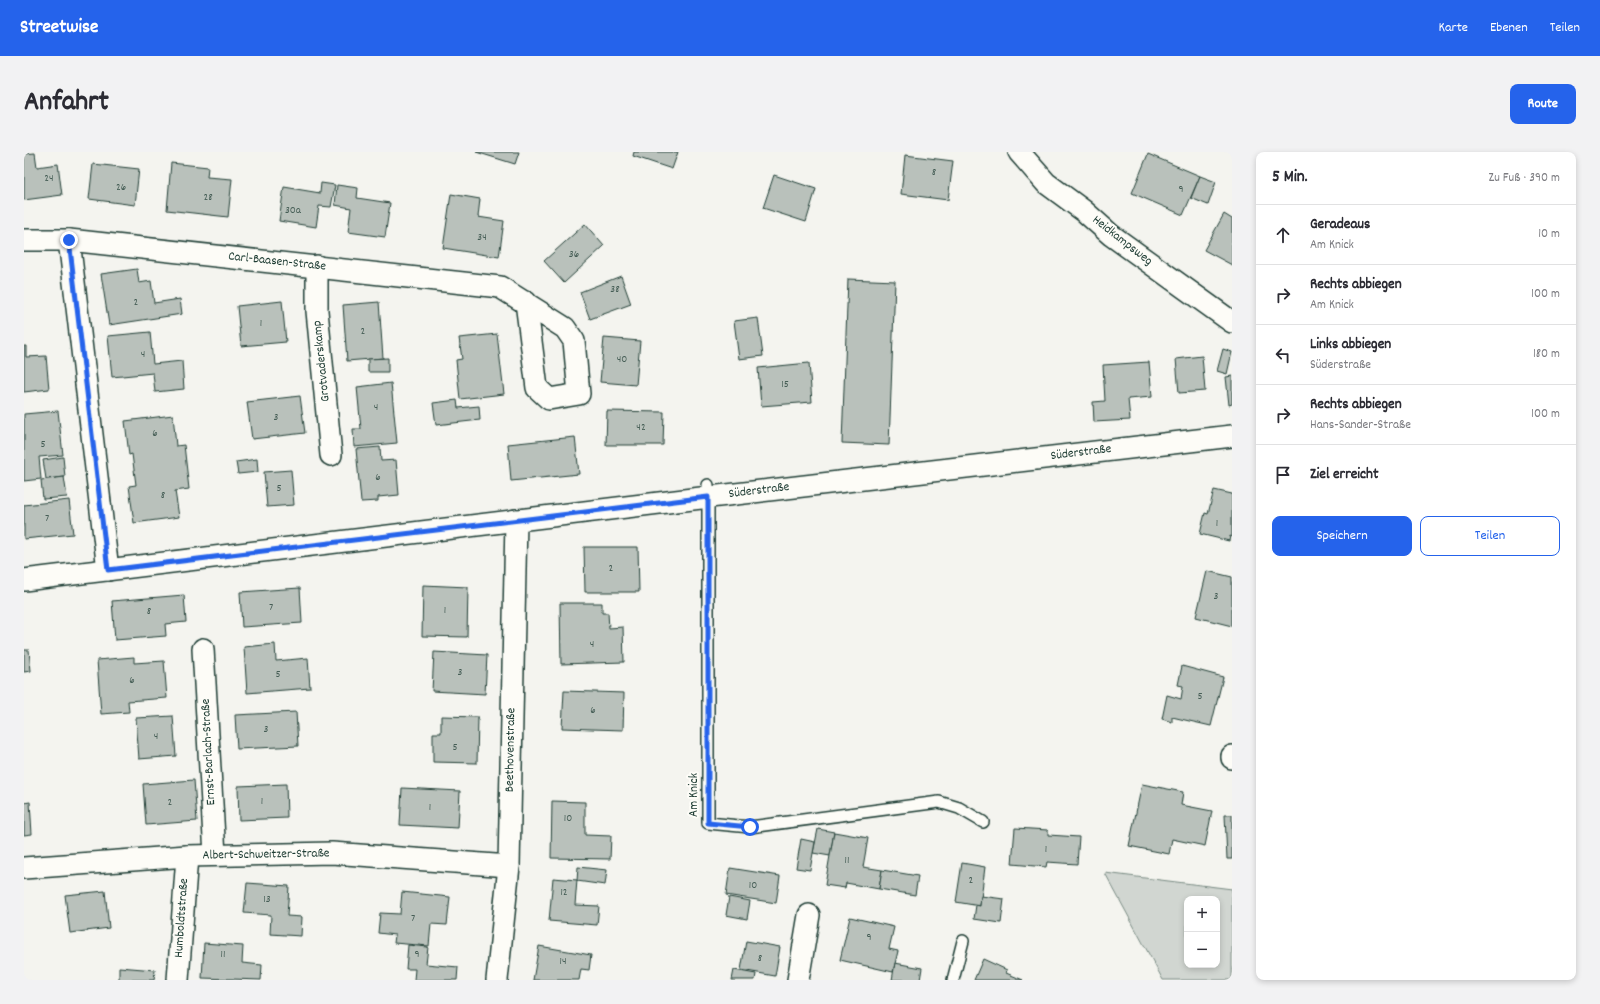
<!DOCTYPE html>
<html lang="de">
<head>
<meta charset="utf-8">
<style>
	body { margin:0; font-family:Dekko,sans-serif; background:#f2f2f3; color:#2b2b33 }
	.controls { position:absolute; right:12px; bottom:12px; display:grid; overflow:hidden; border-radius:8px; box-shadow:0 2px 6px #0003 }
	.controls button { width:36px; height:36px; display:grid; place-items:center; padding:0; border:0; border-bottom:1px solid #e1e1e2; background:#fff; color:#2b2b33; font:20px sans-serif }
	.stop { position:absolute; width:12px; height:12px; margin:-9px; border:3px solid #2563eb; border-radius:50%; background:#fff }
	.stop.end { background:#2563eb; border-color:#fff; box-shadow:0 1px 4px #0008 }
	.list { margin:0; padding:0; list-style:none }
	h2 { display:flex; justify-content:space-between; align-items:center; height:52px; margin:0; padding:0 16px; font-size:17px }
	h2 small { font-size:13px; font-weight:400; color:#7c7c81 }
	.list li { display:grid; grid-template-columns:26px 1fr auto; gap:12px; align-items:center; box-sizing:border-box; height:60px; padding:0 16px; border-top:1px solid #e1e1e2 }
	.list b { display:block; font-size:15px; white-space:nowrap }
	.list p { margin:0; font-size:13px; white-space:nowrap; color:#7c7c81 }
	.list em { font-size:13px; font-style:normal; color:#7c7c81 }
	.actions { display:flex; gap:8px; padding:12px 16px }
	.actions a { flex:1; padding:9px 0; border:1px solid #2563eb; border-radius:8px; text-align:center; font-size:14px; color:#2563eb }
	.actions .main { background:#2563eb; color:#fff }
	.icon { flex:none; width:22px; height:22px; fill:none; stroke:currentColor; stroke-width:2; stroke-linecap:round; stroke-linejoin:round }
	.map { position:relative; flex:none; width:1208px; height:828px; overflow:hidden; border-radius:8px }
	header { display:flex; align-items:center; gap:24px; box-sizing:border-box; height:56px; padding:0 20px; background:#2563eb; color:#fff }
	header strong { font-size:19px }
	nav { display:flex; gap:22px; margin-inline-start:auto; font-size:14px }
	.intro { display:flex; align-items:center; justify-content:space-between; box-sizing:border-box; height:96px; padding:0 24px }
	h1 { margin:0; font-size:28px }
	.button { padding:10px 18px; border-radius:8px; background:#2563eb; color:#fff; font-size:14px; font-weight:700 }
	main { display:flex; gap:24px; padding:0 24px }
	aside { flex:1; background:#fff; border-radius:8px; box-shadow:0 2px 6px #0003 }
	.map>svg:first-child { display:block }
	.green { fill:#d1d6d1; stroke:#788a82; fill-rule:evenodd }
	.building { fill:#b9c1bb; stroke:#1f3d34 }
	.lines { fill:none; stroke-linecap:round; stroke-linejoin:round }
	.service-casing { stroke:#1f3d34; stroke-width:14 }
	.minor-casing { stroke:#1f3d34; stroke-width:24 }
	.service { stroke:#fdfcf7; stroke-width:11 }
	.minor { stroke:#fdfcf7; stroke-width:21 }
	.route { stroke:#2563eb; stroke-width:5 }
	.labels { text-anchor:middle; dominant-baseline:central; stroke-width:4; stroke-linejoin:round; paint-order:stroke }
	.number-label { font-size:11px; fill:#465e56 }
	.street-label { font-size:13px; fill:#1f3d34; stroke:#fdfcf7 }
</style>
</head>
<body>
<header>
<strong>Streetwise</strong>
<nav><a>Karte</a><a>Ebenen</a><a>Teilen</a></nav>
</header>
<div class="intro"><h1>Anfahrt</h1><a class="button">Route</a></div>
<main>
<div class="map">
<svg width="1208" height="828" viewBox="0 0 1208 828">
	<rect width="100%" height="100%" fill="#f4f4ef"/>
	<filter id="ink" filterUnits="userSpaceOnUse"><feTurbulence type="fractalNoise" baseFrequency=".025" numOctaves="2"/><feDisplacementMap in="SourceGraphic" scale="8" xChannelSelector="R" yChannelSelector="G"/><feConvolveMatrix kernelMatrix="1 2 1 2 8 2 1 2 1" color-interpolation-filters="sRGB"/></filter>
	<g filter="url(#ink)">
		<path class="green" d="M1081,721L1208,737V828H1139ZM1163,747H1193V813H1163Z"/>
		<g class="building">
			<path d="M452,0H495L491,12Z"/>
			<path d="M610,0H654L648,17L609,4Z"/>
			<path d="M11,1L13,15L34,12L38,43L0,48V2Z"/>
			<path d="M1124,2L1176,24L1159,63L1108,41Z"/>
			<path d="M881,3L929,9L924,48L877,42Z"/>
			<path d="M147,11L184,15L183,25L208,27L204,65L143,58Z"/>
			<path d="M69,12L115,17L111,53L65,47Z"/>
			<path d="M750,23L792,37L782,70L739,56Z"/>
			<path d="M1176,24L1192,30L1184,53L1167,46Z"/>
			<path d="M297,31L311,33L307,55L295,54L292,75L255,69L260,35L296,41Z"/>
			<path d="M313,33L334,36L333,46L366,51L361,85L324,80L327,56L311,53Z"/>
			<path d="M427,42L456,47L454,65L480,69L475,105L419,96Z"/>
			<path d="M1200,62L1208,67V113L1180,98Z"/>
			<path d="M561,72L580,94L540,131L520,109Z"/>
			<path d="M113,117L115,131L127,129L130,151L156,147L158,162L85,173L77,122Z"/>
			<path d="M597,124L607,152L566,167L556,140Z"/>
			<path d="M824,127L871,129L865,293L818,291Z"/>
			<path d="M258,149L262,190L217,194L213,154Z"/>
			<path d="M355,150L359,206L323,209L319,153Z"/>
			<path d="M734,166L739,204L715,207L710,169Z"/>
			<path d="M126,180L129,212L158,209L160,237L131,240L129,221L88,225L84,184Z"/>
			<path d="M473,182L480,242L436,247L432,208L438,207L435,186Z"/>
			<path d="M580,186L616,189L612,233L576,230Z"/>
			<path d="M0,194H2V205L22,204L25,237L0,240Z"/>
			<path d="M1199,197L1208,200L1203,222L1193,219Z"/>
			<path d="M1178,204L1181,239L1155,241L1152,207Z"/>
			<path d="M364,206V220H344V207Z"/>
			<path d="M1125,210L1128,245L1104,247L1106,268L1070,270L1069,250L1081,249L1079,213Z"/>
			<path d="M785,211L788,250L737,254L734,216Z"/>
			<path d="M1208,224V252L1205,253L1202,225Z"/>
			<path d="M367,231L373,291L330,295L329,277H337L333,235Z"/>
			<path d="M276,244L281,281L228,287L223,250Z"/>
			<path d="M433,248L434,256L455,254L456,268L412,273L409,251Z"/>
			<path d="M34,259L39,303L15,305L17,327L0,329V262Z"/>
			<path d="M583,259L640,260L639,293H582Z"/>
			<path d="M149,263L152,294L160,293L165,337L151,339L155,365L110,371L105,334L112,333L108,302L105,303L101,269Z"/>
			<path d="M551,285L555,322L487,329L484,292Z"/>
			<path d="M356,295L357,309L372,308L375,343L354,345V349L337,350L332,297Z"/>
			<path d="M39,305L41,325L22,327L19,308Z"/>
			<path d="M233,307L234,320L214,322L212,310Z"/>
			<path d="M267,318L270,353L243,355L240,320Z"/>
			<path d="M40,325L43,345L19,347L17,328Z"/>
			<path d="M1190,338L1208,342V385L1206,384L1205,389L1176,382L1181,361L1184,362Z"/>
			<path d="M45,348L49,382L0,387V353Z"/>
			<path d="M560,395H614L615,440H561Z"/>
			<path d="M1183,419L1208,425V474L1172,465Z"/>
			<path d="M399,433L444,435L443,485L398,484Z"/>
			<path d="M276,436L278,471L218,475L216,440Z"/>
			<path d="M160,443L162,470L141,472L142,484L91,488L88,449Z"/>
			<path d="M536,451H578V461H584L585,476L599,475L600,510L537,512Z"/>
			<path d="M251,492L252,509L284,506L286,536L223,541L220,495Z"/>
			<path d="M0,498H5L7,519L0,520Z"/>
			<path d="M410,500L463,503L461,542L408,539Z"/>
			<path d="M110,505V511L140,509L143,546L104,549L105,560L77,562L73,508Z"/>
			<path d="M1158,514L1199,525L1187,574L1148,565V570L1138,567L1143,543L1157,547L1159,534L1154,533Z"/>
			<path d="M540,539L600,541L599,578L538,576Z"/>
			<path d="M272,560L274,594L213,597L211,563Z"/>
			<path d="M149,564L152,604L115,607L112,566Z"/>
			<path d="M417,564L454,565L453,611L409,610V581H417Z"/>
			<path d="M170,628L173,669L122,673L119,632Z"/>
			<path d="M262,632L263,666L215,668L214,634Z"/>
			<path d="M1118,632L1159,640L1157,653L1188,659L1181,694L1148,687L1145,702L1105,694Z"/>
			<path d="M378,636L436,639L434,676L376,673Z"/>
			<path d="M528,649L561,650V683L587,684L586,707L527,706Z"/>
			<path d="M6,650L8,682L0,683V651Z"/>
			<path d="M1201,663H1208V707H1203Z"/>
			<path d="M991,676L1024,678V683L1055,685L1053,712L1023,710L1022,715L988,712Z"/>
			<path d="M794,677L810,680L806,704L789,701Z"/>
			<path d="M810,680L844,686L839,715L858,718L855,737L822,731L821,736L801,733Z"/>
			<path d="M777,687L791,690L786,718L772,716Z"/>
			<path d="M938,711L961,715L956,754L932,750Z"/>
			<path d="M554,715L583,718L581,733L553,729Z"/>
			<path d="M706,716L756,724L752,751L702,743Z"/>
			<path d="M858,718L894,724L891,743L855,737Z"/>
			<path d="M529,726L553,728L551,753L575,754L573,773L525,769Z"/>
			<path d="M223,731L265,734L263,764L278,765L277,784L246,782L247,763L220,761Z"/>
			<path d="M81,739L85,776L46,781L41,743Z"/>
			<path d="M378,740L426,745L423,773L407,772L405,794L370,791L371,783L354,781L356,761L376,762Z"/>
			<path d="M957,744L980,747L977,771L950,767L952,753L956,754Z"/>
			<path d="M705,745L726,749L723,767L702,763Z"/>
			<path d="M826,765L870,775L865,797L874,799L869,820L816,808Z"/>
			<path d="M722,789L756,795L751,824L717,818Z"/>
			<path d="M180,791L219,794L218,811L238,813L237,828L178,826Z"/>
			<path d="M384,793L404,795L402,812L434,815L433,828H390L391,817H382Z"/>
			<path d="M515,794L567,803L565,818L557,817L555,828H509Z"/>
			<path d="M959,807L983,818L982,821L999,828H950Z"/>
			<path d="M871,811L898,816L896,828H868Z"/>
			<path d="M95,815L131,818L130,828H95Z"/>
			<path d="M710,818L732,822L731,828H708Z"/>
		</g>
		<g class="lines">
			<defs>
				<g id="service">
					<path d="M684,333V671L726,675L915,650L935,656L959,670"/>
					<path d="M929,828L939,789"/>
				</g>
				<g id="minor">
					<path d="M995,0L1022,31L1060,59L1087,83L1208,170"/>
					<path d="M0,88H45L476,135L541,176L550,189L555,242L525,247L513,236L502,150"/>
					<path d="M45,88L84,418"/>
					<path d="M293,114V159L307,303"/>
					<path d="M0,428L660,348L1208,284"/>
					<path d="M179,497L191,703"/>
					<path d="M1208,606V604"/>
					<path d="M0,716L163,704L308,701L485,714"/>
					<path d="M154,828L163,704"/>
					<path d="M473,828L485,714L492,368"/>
					<path d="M774,828L785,763"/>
				</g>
			</defs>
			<use href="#service" class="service-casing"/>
			<use href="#minor" class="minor-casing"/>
			<use href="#service" class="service"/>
			<use href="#minor" class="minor"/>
		</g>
	</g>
	<g class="lines" filter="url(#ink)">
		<path class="route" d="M45,88L84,418L684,345V671L726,675"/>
	</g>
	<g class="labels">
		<g class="number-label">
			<text x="910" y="21">8</text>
			<text x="25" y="27">24</text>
			<text x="97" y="36">26</text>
			<text x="1157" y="38">9</text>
			<text x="184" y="46">28</text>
			<text x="269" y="59">30a</text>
			<text x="458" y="86">34</text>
			<text x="550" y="103">36</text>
			<text x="591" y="138">38</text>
			<text x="112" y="151">2</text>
			<text x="237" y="172">1</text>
			<text x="339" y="180">2</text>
			<text x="119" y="203">4</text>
			<text x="598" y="208">40</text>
			<text x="761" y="233">15</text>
			<text x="352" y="256">4</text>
			<text x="252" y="266">3</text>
			<text x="617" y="276">42</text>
			<text x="131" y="282">6</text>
			<text x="19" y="293">5</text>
			<text x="354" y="326">6</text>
			<text x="255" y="337">5</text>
			<text x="139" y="344">8</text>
			<text x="23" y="367">7</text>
			<text x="1193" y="372">1</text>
			<text x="587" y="417">2</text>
			<text x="1192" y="445">3</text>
			<text x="247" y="456">7</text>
			<text x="421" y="459">1</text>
			<text x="125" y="460">8</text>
			<text x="568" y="493">4</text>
			<text x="436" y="521">3</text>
			<text x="254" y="523">5</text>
			<text x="108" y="529">6</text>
			<text x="1176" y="545">5</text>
			<text x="569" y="559">6</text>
			<text x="242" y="578">3</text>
			<text x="132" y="585">4</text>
			<text x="431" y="596">5</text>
			<text x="238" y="650">1</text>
			<text x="146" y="651">2</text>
			<text x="406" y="656">1</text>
			<text x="544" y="667">10</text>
			<text x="1022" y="698">1</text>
			<text x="823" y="709">11</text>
			<text x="947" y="729">2</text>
			<text x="729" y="734">10</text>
			<text x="540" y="741">12</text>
			<text x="243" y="748">13</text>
			<text x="389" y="767">7</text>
			<text x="845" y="786">9</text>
			<text x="199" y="803">11</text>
			<text x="393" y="803">9</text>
			<text x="736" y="807">8</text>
			<text x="539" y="810">14</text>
		</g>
		<g class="street-label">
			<text transform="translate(1098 89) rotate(38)">Heidkampsweg</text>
			<text transform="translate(253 110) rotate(6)">Carl-Baasen-Straße</text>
			<text transform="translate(298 209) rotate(-96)">Grotvaderskamp</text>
			<text transform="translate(1057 301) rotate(-7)">Süderstraße</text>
			<text transform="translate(735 339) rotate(-7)">Süderstraße</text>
			<text transform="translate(487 598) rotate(-89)">Beethovenstraße</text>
			<text transform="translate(185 600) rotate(-93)">Ernst-Barlach-Straße</text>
			<text transform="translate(670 643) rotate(-90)">Am Knick</text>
			<text transform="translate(242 703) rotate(-1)">Albert-Schweitzer-Straße</text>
			<text transform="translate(158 766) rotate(-86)">Humboldtstraße</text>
		</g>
	</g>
</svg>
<div class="controls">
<button>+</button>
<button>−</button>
</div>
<div class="stop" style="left:726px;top:675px"></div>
<div class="stop end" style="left:45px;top:88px"></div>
</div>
<aside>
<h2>5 Min.<small>Zu Fuß · 390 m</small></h2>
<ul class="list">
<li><svg class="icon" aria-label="ahead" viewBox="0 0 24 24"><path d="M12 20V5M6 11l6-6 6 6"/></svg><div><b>Geradeaus</b><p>Am Knick</p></div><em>10 m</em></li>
<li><svg class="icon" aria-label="right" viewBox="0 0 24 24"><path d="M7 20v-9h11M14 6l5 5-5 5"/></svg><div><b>Rechts abbiegen</b><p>Am Knick</p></div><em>100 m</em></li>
<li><svg class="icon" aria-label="left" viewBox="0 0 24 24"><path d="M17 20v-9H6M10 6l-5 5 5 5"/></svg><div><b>Links abbiegen</b><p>Süderstraße</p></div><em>180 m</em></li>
<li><svg class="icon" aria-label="right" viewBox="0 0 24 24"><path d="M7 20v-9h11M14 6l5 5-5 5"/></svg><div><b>Rechts abbiegen</b><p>Hans-Sander-Straße</p></div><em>100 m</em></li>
<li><svg class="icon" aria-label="arrive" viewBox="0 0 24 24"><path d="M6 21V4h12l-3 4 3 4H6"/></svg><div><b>Ziel erreicht</b></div></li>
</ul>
<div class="actions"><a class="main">Speichern</a><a>Teilen</a></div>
</aside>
</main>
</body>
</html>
